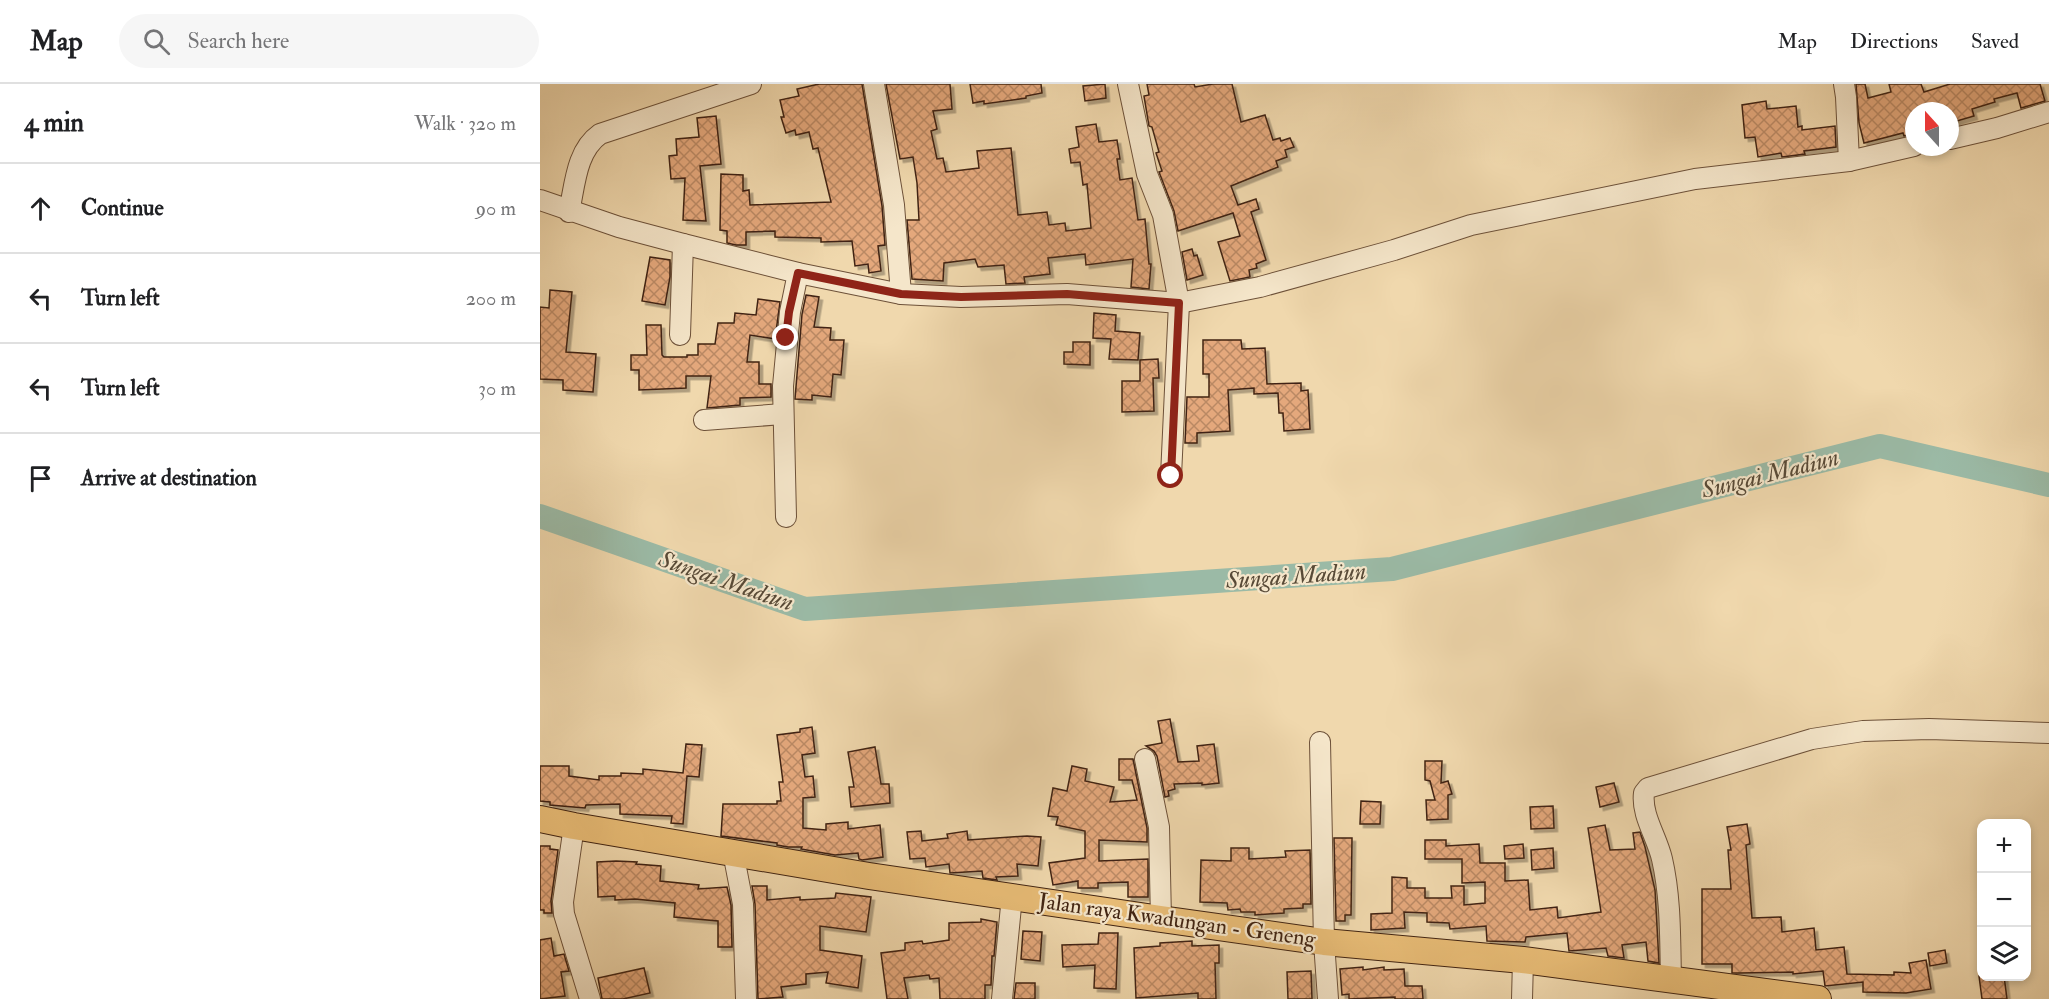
<!DOCTYPE html>
<html lang="en">
<head>
<meta charset="utf-8">
<style>
	body { margin:0; font-family:"IM FELL Double Pica",serif; background:#f6f6f6; color:#202124 }
	.controls { position:absolute; right:18px; bottom:18px; display:grid; overflow:hidden; border-radius:12px; box-shadow:0 3px 9px #0003 }
	.controls button { width:54px; height:54px; display:grid; place-items:center; padding:0; border:0; border-bottom:2px solid #e0e0e0; background:#fff; color:#202124; font:30px sans-serif }
	.compass { position:absolute; left:1365px; top:18px; width:54px; height:54px; border-radius:50%; background:#fff; box-shadow:0 3px 9px #0003; rotate:339deg }
	.stop { position:absolute; width:18px; height:18px; margin:-14px; border:4px solid #8f2418; border-radius:50%; background:#fff }
	.stop.end { background:#8f2418; border-color:#fff; box-shadow:0 2px 6px #0008 }
	.list { margin:0; padding:0; list-style:none }
	h2 { display:flex; justify-content:space-between; align-items:center; height:78px; margin:0; padding:0 24px; font-size:26px }
	h2 small { font-size:20px; font-weight:400; color:#757577 }
	.list li { display:grid; grid-template-columns:39px 1fr auto; gap:18px; align-items:center; box-sizing:border-box; height:90px; padding:0 24px; border-top:2px solid #e0e0e0 }
	.list b { display:block; font-size:22px; white-space:nowrap }
	.list em { font-size:20px; font-style:normal; color:#757577 }
	.icon { flex:none; width:33px; height:33px; fill:none; stroke:currentColor; stroke-width:2; stroke-linecap:round; stroke-linejoin:round }
	.map { position:relative; flex:none; width:1509px; height:915px; overflow:hidden }
	header { display:flex; align-items:center; gap:36px; box-sizing:border-box; height:84px; padding:0 30px; background:#fff; border-bottom:2px solid #e0e0e0 }
	header strong { font-size:28px }
	nav { display:flex; gap:33px; margin-inline-start:auto; font-size:21px }
	.search { width:420px; height:54px; background:#f6f6f6; display:flex; align-items:center; gap:15px; box-sizing:border-box; padding:0 21px; border-radius:33px; color:#757577; font-size:22px }
	main { display:flex }
	aside { flex:1; background:#fff }
	.map>svg:first-child { display:block }
	.lines { fill:none; stroke-linecap:round; stroke-linejoin:round }
	.river { stroke:#9bbaa6; stroke-width:24 }
	.building { fill:url(#building-cross-hatch); stroke:#412412; stroke-width:1.5; filter:url(#shadow) }
	.minor-casing { stroke:#6d5139; stroke-width:22 }
	.major-casing { stroke:#412412; stroke-width:28 }
	.minor { stroke:#f5e6ca; stroke-width:20 }
	.major { stroke:#e8bc76; stroke-width:26 }
	.route { stroke:#8f2418; stroke-width:8 }
	.labels { text-anchor:middle; dominant-baseline:central; stroke-width:4.5; stroke-linejoin:round; paint-order:stroke }
	.street-label { font-size:22px; fill:#412412; stroke:#f5e6ca }
	.water-label { font-size:24px; font-style:italic; fill:#584a37; stroke:#f5e6ca }
</style>
</head>
<body>
<header>
<strong>Map</strong>
<div class="search"><svg class="icon" aria-label="search" viewBox="0 0 24 24"><circle cx="10" cy="10" r="6"/><path d="M15 15l6 6"/></svg>Search here</div>
<nav><a>Map</a><a>Directions</a><a>Saved</a></nav>
</header>
<main>
<aside>
<h2>4 min<small>Walk · 320 m</small></h2>
<ul class="list">
<li><svg class="icon" aria-label="ahead" viewBox="0 0 24 24"><path d="M12 20V5M6 11l6-6 6 6"/></svg><div><b>Continue</b></div><em>90 m</em></li>
<li><svg class="icon" aria-label="left" viewBox="0 0 24 24"><path d="M17 20v-9H6M10 6l-5 5 5 5"/></svg><div><b>Turn left</b></div><em>200 m</em></li>
<li><svg class="icon" aria-label="left" viewBox="0 0 24 24"><path d="M17 20v-9H6M10 6l-5 5 5 5"/></svg><div><b>Turn left</b></div><em>30 m</em></li>
<li><svg class="icon" aria-label="arrive" viewBox="0 0 24 24"><path d="M6 21V4h12l-3 4 3 4H6"/></svg><div><b>Arrive at destination</b></div></li>
</ul>
</aside>
<div class="map">
<svg width="1509" height="915" viewBox="0 0 1509 915">
	<defs>
		<pattern id="building-cross-hatch" width="8" height="8" patternUnits="userSpaceOnUse" patternTransform="scale(1.5)"><rect width="8" height="8" fill="#e4a87c"/><path d="M0 0l8 8M0 8l8-8" fill="none" stroke="#ba8964"/></pattern>
		<filter id="shadow"><feDropShadow dx="3.5" dy="3.5" stdDeviation="0" flood-color="#0004"/></filter>
	</defs>
	<rect width="100%" height="100%" fill="#f0d8ad"/>
	<filter id="stains"><feTurbulence type="fractalNoise" baseFrequency=".00333" numOctaves="4"/><feColorMatrix values="0 0 0 0 .2 0 0 0 0 .09 0 0 0 0 .02 0 0 0 .5 -.17"/></filter>
	<radialGradient id="worn" r=".72"><stop offset=".6" stop-color="#630" stop-opacity="0"/><stop offset="1" stop-color="#630" stop-opacity=".3"/></radialGradient>
	<g class="lines">
		<path class="river" d="M0,432L265,525L852,485L1340,362L1509,401"/>
	</g>
	<g class="building">
		<path d="M279,0H322L342,122L345,161L338,162L341,187L329,189L328,180L315,182L312,157L281,158V154L235,153V147L206,148V161H196L187,159V147L180,146L181,90L203,91V107L209,106L210,121L291,118L278,64L273,65L269,48L256,51L255,46L246,49L241,33H244L240,16L259,12L257,5Z"/>
		<path d="M346,0H410L412,25L393,27L397,45L391,47L397,75L403,74L406,88L439,84L437,67L471,64L478,131L507,128L509,141L525,139L526,147L551,144L547,100L543,101L540,78L531,79L529,65L539,63L536,43L556,40L559,58L577,56L580,75H577L580,96L592,94L598,136L605,135L609,180H611L609,205L591,203L593,175L546,181L545,170L508,174L510,190L484,193L485,199L466,200L464,181L438,183L435,175L404,179L403,197L372,195L367,136H379L377,99L373,73L360,75Z"/>
		<path d="M430,0H501L502,9L486,12V14L444,20V17L433,19Z"/>
		<path d="M565,0L566,14L545,17L543,2Z"/>
		<path d="M607,0H654L655,3L673,0H692L701,38L725,31L733,56L740,54L741,57L750,54L754,63L745,66L747,73L736,77L738,83L691,102L698,121L716,115L719,125L711,128L726,176L716,180L717,184L709,186L710,193L690,197L678,158L700,152L693,129L638,147L634,127L619,88L622,87L616,69L619,68L612,43L609,42L604,12L609,11Z"/>
		<path d="M1316,0H1325L1328,14L1351,8L1349,0H1381L1384,8L1410,0H1500L1505,17L1481,24L1477,9L1454,15L1455,18L1432,25L1434,32L1410,39V27H1374V50L1364,52L1363,49L1324,59L1319,39Z"/>
		<path d="M1226,17L1227,25L1256,22L1258,43L1262,42V46L1295,42L1296,63L1264,67L1265,70L1242,73L1241,69L1218,73L1215,53L1205,54L1202,21Z"/>
		<path d="M176,32L181,80L160,82L166,137L143,136L145,94L131,95L129,72L137,71L136,55L159,53L157,34Z"/>
		<path d="M652,165L654,172L657,171L663,191L647,196L642,168Z"/>
		<path d="M110,173L130,176V193L125,221L102,217Z"/>
		<path d="M10,206L32,208L26,268L56,270L53,308L23,306V296L0,295V223L9,224Z"/>
		<path d="M266,211L279,213L274,243L291,244L290,256H304L301,291L293,290L291,313L272,311V316L255,315L262,230Z"/>
		<path d="M218,215L240,218L235,255L210,251L207,278H219V300H231V313L200,314V321L167,324L171,292H146V304L99,306V286H91V271H107L106,241H121L122,271L124,273H147V271H158V260H175L178,239H194L195,229L216,231Z"/>
		<path d="M554,229L576,231L575,247L600,249L598,276L569,275L571,255L553,254Z"/>
		<path d="M663,256H701L702,265L725,264L727,300L761,299V307L768,306L770,345L744,347L743,329H739L738,309L714,310V304L688,306L690,347L657,349V359H645L647,313H669V290H663Z"/>
		<path d="M533,258H550V281L524,280V268H533Z"/>
		<path d="M618,275L619,294H613L614,327L582,328V297H600V276Z"/>
		<path d="M630,635L638,678L659,677L657,662L674,660L679,699L662,701V699L634,700L635,705L628,707L629,712L625,713L617,672L614,667L606,662L622,659L618,637Z"/>
		<path d="M272,643L275,669L262,671L265,693L273,692L275,713L263,714V744L286,746V740L308,738V745L340,741L343,773L322,776L319,775L318,769L295,771L261,765L262,763H248L237,761V759L181,752L183,720H237V717H241L239,698H243L237,651L260,648V645Z"/>
		<path d="M146,660L162,661L159,693L147,692L143,740L131,739L132,732L80,730V720L46,721L45,724L10,721V718L0,717V682H29V692L59,696V692H81V689L103,690V685L143,689Z"/>
		<path d="M335,663L341,700H349L350,719L311,723L309,703H314L308,668Z"/>
		<path d="M579,675H593L607,744V758L559,756V777L608,775V813H588V798L558,799V804H538V797L513,801L509,779L545,774V747L516,741L518,733L508,732L513,704L527,707L532,682L547,685L545,697L574,703L570,718L597,716L592,696H579Z"/>
		<path d="M885,677H902L901,699L908,697L912,710L908,711V735L887,736L886,716H895L890,697L885,696Z"/>
		<path d="M1074,699L1079,718L1060,723L1056,703Z"/>
		<path d="M821,717L841,718L840,740H820Z"/>
		<path d="M1013,722L1014,744L991,745L990,723Z"/>
		<path d="M1207,740L1210,760L1206,761L1212,834L1241,833L1242,848L1274,844L1276,866L1304,863L1307,890L1354,891V888L1371,889L1369,879L1386,876L1391,905L1366,909L1323,908V898L1285,902L1283,887L1253,890V888L1200,889H1192V880H1162V805H1191L1188,766H1191L1187,743Z"/>
		<path d="M1065,741L1070,766L1095,765L1093,749L1100,748L1105,763L1115,806L1119,879L1108,877L1106,858L1082,861L1084,874L1068,872L1066,864L1029,867L1027,849L986,853L985,858L947,857L946,842L910,845L909,839L887,838V829L864,828L865,844L831,846V830L852,829V793L867,794V804H885V814H912L911,802H924V821L945,819V798L922,799V775H885V756H906V762L939,760L940,779H965V797L988,796L990,826L1017,823L1018,834L1061,828L1048,744Z"/>
		<path d="M381,747L382,757L408,754L407,750L427,747L428,756L487,752L501,753L498,782L477,780L478,792L456,793L457,796L443,794L442,787L410,789L409,780L386,783L385,774L370,775L367,748Z"/>
		<path d="M794,754H812L811,831H805V837H796Z"/>
		<path d="M983,760L984,774L965,775L964,762Z"/>
		<path d="M0,762H10V765L18,766L11,817L12,829H4V826H0Z"/>
		<path d="M691,764H709V775L746,773L745,767L770,766L771,820H763V824L744,825V829L715,831V828H701L700,825L688,826L687,819L660,818L661,776L691,777Z"/>
		<path d="M1013,764L1014,784L992,786L991,766Z"/>
		<path d="M76,777L97,778L96,780L121,782L120,797L159,801L158,805L187,803L191,821L192,863H178V837L134,833L135,819L95,815L75,816V812L58,813L57,778Z"/>
		<path d="M212,802H227V816L260,813V816L295,814L296,809L331,813L326,848L280,842V866L322,872L318,904L286,899L288,888L266,890V900L241,903L243,913L218,915L215,820Z"/>
		<path d="M441,835L457,838L454,872H452L451,901H445V915H400L399,894L390,895L389,891L364,894L368,915H347L341,869L365,866V859L382,857L383,860L409,856V839L441,838Z"/>
		<path d="M483,847L502,848L500,877L481,875Z"/>
		<path d="M559,849H578L576,905L554,904L555,881L523,883L522,861L558,860Z"/>
		<path d="M11,854L14,872L24,870L29,887L21,888L25,912L0,915V856Z"/>
		<path d="M652,857V862L679,861V879H675L676,915H658V909L596,914L594,864L620,862V859Z"/>
		<path d="M1405,866L1407,879L1390,882L1388,869Z"/>
		<path d="M823,883V886L844,883V886L864,885L865,902H882L883,915H855V913L809,915V910L802,911L800,885Z"/>
		<path d="M104,884L110,909L83,915H62L58,894Z"/>
		<path d="M771,887L772,915H748L747,888Z"/>
		<path d="M1439,892H1464L1467,915H1442Z"/>
		<path d="M476,899H495V915H474Z"/>
	</g>
	<g class="lines">
		<defs>
			<g id="minor">
				<path d="M334,0L354,121L361,210"/>
				<path d="M588,0L607,90L623,131L639,219L631,392"/>
				<path d="M1304,0L1306,13L1309,77"/>
				<path d="M1410,55L1457,44L1509,28"/>
				<path d="M0,116L79,143L143,160L258,189L361,210L421,213L527,210L639,219L720,203L854,166L931,141L1155,95L1309,77L1374,62"/>
				<path d="M29,128C35,101 36,67 60,50L211,0"/>
				<path d="M140,251L143,160"/>
				<path d="M164,336L243,330"/>
				<path d="M246,433L243,302L250,228L258,189"/>
				<path d="M780,658L784,858L788,915"/>
				<path d="M605,675L619,743L621,835"/>
				<path d="M34,742L23,818L24,830L50,915"/>
				<path d="M193,768L203,820L206,915"/>
				<path d="M1131,895C1130,855 1131,814 1122,775C1117,753 1101,731 1104,709L1108,704L1272,655L1323,647L1389,645L1509,649"/>
				<path d="M462,915L472,812"/>
				<path d="M982,915L983,876"/>
			</g>
			<path id="major" d="M0,735L34,742L329,792L621,835L784,858L983,876L1278,915"/>
		</defs>
		<use href="#minor" class="minor-casing"/>
		<use href="#major" class="major-casing"/>
		<use href="#minor" class="minor"/>
		<use href="#major" class="major"/>
	</g>
	<g class="lines">
		<path class="route" d="M246,254L249,228L258,189L361,210L421,213L527,210L639,219L631,392"/>
	</g>
	<g class="labels">
		<g class="street-label">
			<text transform="translate(637 836) rotate(8)">Jalan raya Kwadungan - Geneng</text>
		</g>
		<g class="water-label">
			<text transform="translate(1230 390) rotate(-14)">Sungai Madiun</text>
			<text transform="translate(756 492) rotate(-4)">Sungai Madiun</text>
			<text transform="translate(186 497) rotate(19)">Sungai Madiun</text>
		</g>
	</g>
	<rect width="100%" height="100%" filter="url(#stains)"/>
	<rect width="100%" height="100%" fill="url(#worn)"/>
</svg>
<div class="controls">
<button>+</button>
<button>−</button>
<button><svg class="icon" aria-label="layers" viewBox="0 0 24 24"><path d="M12 4l9 5-9 5-9-5zM3 14l9 5 9-5"/></svg></button>
</div>
<svg class="compass" viewBox="-18 -18 36 36"><path d="M0-13l5 13h-10z" fill="#e53935"/><path d="M0 13l5-13h-10z" fill="#757577"/></svg>
<div class="stop" style="left:631px;top:392px"></div>
<div class="stop end" style="left:246px;top:254px"></div>
</div>
</main>
</body>
</html>
